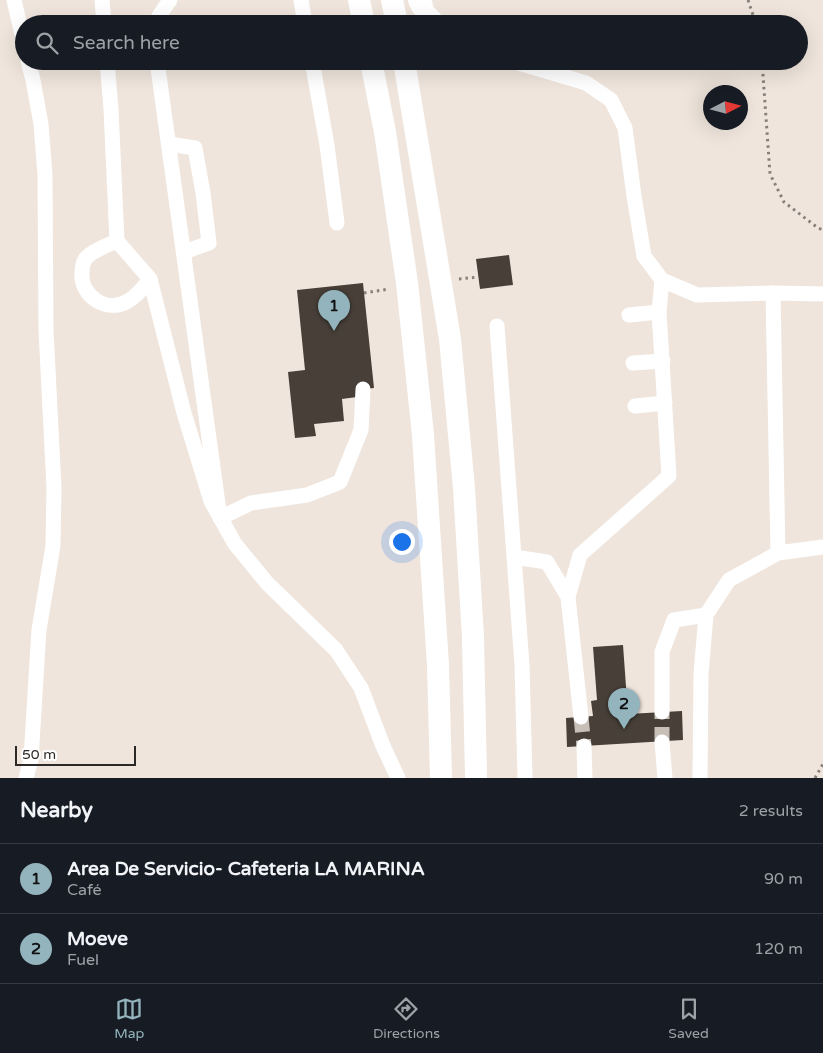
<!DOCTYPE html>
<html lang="en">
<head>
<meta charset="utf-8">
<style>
	body { margin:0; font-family:"Varela Round",sans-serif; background:#20242c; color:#f1f3f6 }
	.compass { position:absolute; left:703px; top:85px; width:45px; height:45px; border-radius:50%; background:#171b24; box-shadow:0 5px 20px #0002; rotate:84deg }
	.scale { position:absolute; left:15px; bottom:12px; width:121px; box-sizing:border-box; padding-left:5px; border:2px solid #2c2825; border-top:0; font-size:14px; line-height:18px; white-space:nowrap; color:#2c2825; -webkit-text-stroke:4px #fff; paint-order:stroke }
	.you { position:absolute; left:401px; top:541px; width:18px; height:18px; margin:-12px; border:4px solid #fff; border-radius:50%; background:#1a73e8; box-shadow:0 0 0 8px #1a73e833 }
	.badge { display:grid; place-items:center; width:32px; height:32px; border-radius:50%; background:#93b4bc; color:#111; font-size:16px; font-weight:700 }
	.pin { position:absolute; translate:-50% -41px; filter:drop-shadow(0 1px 2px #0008) }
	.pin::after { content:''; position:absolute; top:26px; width:18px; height:15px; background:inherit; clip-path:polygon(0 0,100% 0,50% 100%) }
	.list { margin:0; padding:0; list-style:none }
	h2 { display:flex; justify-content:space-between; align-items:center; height:65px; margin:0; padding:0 20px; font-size:21px }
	h2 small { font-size:16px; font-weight:400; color:#9ea1a6 }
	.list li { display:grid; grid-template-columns:32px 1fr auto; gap:15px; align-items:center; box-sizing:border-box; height:70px; padding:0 20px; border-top:1px solid #363941 }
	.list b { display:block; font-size:19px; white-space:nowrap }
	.list p { margin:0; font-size:16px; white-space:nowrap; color:#9ea1a6 }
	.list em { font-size:16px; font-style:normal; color:#9ea1a6 }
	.icon { flex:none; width:28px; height:28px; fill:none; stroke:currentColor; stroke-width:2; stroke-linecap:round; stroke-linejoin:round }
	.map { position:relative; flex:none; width:823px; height:778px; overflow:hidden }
	.search { position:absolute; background:#171b24; box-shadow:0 5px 20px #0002; left:15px; right:15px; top:15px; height:55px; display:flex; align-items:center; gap:12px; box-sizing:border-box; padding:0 18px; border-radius:28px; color:#9ea1a6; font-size:19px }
	.sheet { height:205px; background:#171b24 }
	nav { display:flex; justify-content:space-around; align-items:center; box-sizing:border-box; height:70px; border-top:1px solid #363941; background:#171b24; font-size:14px; color:#9ea1a6 }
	nav a { display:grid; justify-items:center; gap:2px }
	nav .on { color:#93b4bc }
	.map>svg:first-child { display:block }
	.building { fill:#473f38 }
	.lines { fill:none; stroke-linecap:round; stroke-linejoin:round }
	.minor-tunnel { stroke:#c8bfb7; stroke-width:15; stroke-dasharray:15 8; stroke-linecap:butt }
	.path { stroke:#87807a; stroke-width:3; stroke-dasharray:2.5 4; stroke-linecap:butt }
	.minor { stroke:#fff; stroke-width:15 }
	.highway { stroke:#fff; stroke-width:22 }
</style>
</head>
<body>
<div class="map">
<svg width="823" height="778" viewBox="0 0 823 778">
	<rect width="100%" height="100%" fill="#efe5dc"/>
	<g class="building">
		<path d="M509,255L513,285L480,289L476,259Z"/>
		<path d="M363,283L374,388L356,390L357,397L342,399L344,421L314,424L316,436L295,438L288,372L305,370L297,290Z"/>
		<path d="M623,645L628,714L682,711L683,740L567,747L566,718L593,716L591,701L597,700L593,647Z"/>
	</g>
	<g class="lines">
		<g class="minor-tunnel">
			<path d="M581,717L584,746"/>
			<path d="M662,742V712"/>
		</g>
		<g class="path">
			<path d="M748,0L756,24"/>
			<path d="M762,61L770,174L784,202L818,228L823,230"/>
			<path d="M459,279L478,277"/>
			<path d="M364,293L389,289"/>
			<path d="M815,778L823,764"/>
		</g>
		<g class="minor">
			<path d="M14,0L24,43"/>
			<path d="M102,0L104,24"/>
			<path d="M301,0L305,24"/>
			<path d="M422,6L440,24"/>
			<path d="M157,24L159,16L170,0"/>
			<path d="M107,61L111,109L117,241"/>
			<path d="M157,61L220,518L251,503L307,495L340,482L361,430L363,389"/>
			<path d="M312,61L327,145L337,223"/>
			<path d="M512,61L586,83L611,100L625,128L634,196L644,256L662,280L697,295L773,293L823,294"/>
			<path d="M169,144L195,148L203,193L209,243L184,252"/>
			<path d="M117,241L150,279C144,287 137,296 128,301C107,314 80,296 82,273C82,268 83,262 86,258C93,250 108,245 117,241Z"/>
			<path d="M150,279L184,413L211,501L235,544L267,583L336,650L361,688L383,746L398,778"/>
			<path d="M773,293L778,553"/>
			<path d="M629,315L659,312"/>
			<path d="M497,326L522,665L525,778"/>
			<path d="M633,363L663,361"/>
			<path d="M635,406L665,403"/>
			<path d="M514,557L547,562L568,597L581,717"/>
			<path d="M568,597L580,555L669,476L659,312L662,280"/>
			<path d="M662,712V652L674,620L706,615"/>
			<path d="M662,742L665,778"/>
			<path d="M584,746L585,778"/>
			<path d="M26,778L31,759L39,630L53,546L54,488L46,330L45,175L41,124L33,80L28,61"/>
			<path d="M700,778L701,674L706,615L729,580L778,553L823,547"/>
		</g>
		<g class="highway">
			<path d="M359,0L364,24"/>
			<path d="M392,0L397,24"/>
			<path d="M419,0L422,6"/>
			<path d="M371,61L385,132L407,283L423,435L438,665L441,778"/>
			<path d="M404,61L450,339L464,488L473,637L476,778"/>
		</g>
	</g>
</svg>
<svg class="compass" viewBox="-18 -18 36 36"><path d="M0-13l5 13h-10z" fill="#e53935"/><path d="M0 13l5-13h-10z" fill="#9ea1a6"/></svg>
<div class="scale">50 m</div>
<div class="you"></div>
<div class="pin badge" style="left:334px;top:331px">1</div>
<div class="pin badge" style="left:624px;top:729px">2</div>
<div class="search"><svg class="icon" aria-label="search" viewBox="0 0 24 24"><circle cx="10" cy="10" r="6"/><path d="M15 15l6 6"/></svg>Search here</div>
</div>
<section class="sheet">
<h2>Nearby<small>2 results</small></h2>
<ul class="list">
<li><span class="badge">1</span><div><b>Area De Servicio- Cafeteria LA MARINA</b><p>Café</p></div><em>90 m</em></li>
<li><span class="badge">2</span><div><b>Moeve</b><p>Fuel</p></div><em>120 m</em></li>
</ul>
</section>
<nav>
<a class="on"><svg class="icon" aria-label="map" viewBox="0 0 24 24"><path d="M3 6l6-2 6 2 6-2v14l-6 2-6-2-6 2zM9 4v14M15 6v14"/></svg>Map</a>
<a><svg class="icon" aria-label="directions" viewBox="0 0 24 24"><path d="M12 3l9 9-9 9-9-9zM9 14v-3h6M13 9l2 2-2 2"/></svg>Directions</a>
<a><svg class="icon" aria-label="saved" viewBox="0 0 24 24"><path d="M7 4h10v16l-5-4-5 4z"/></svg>Saved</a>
</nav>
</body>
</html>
